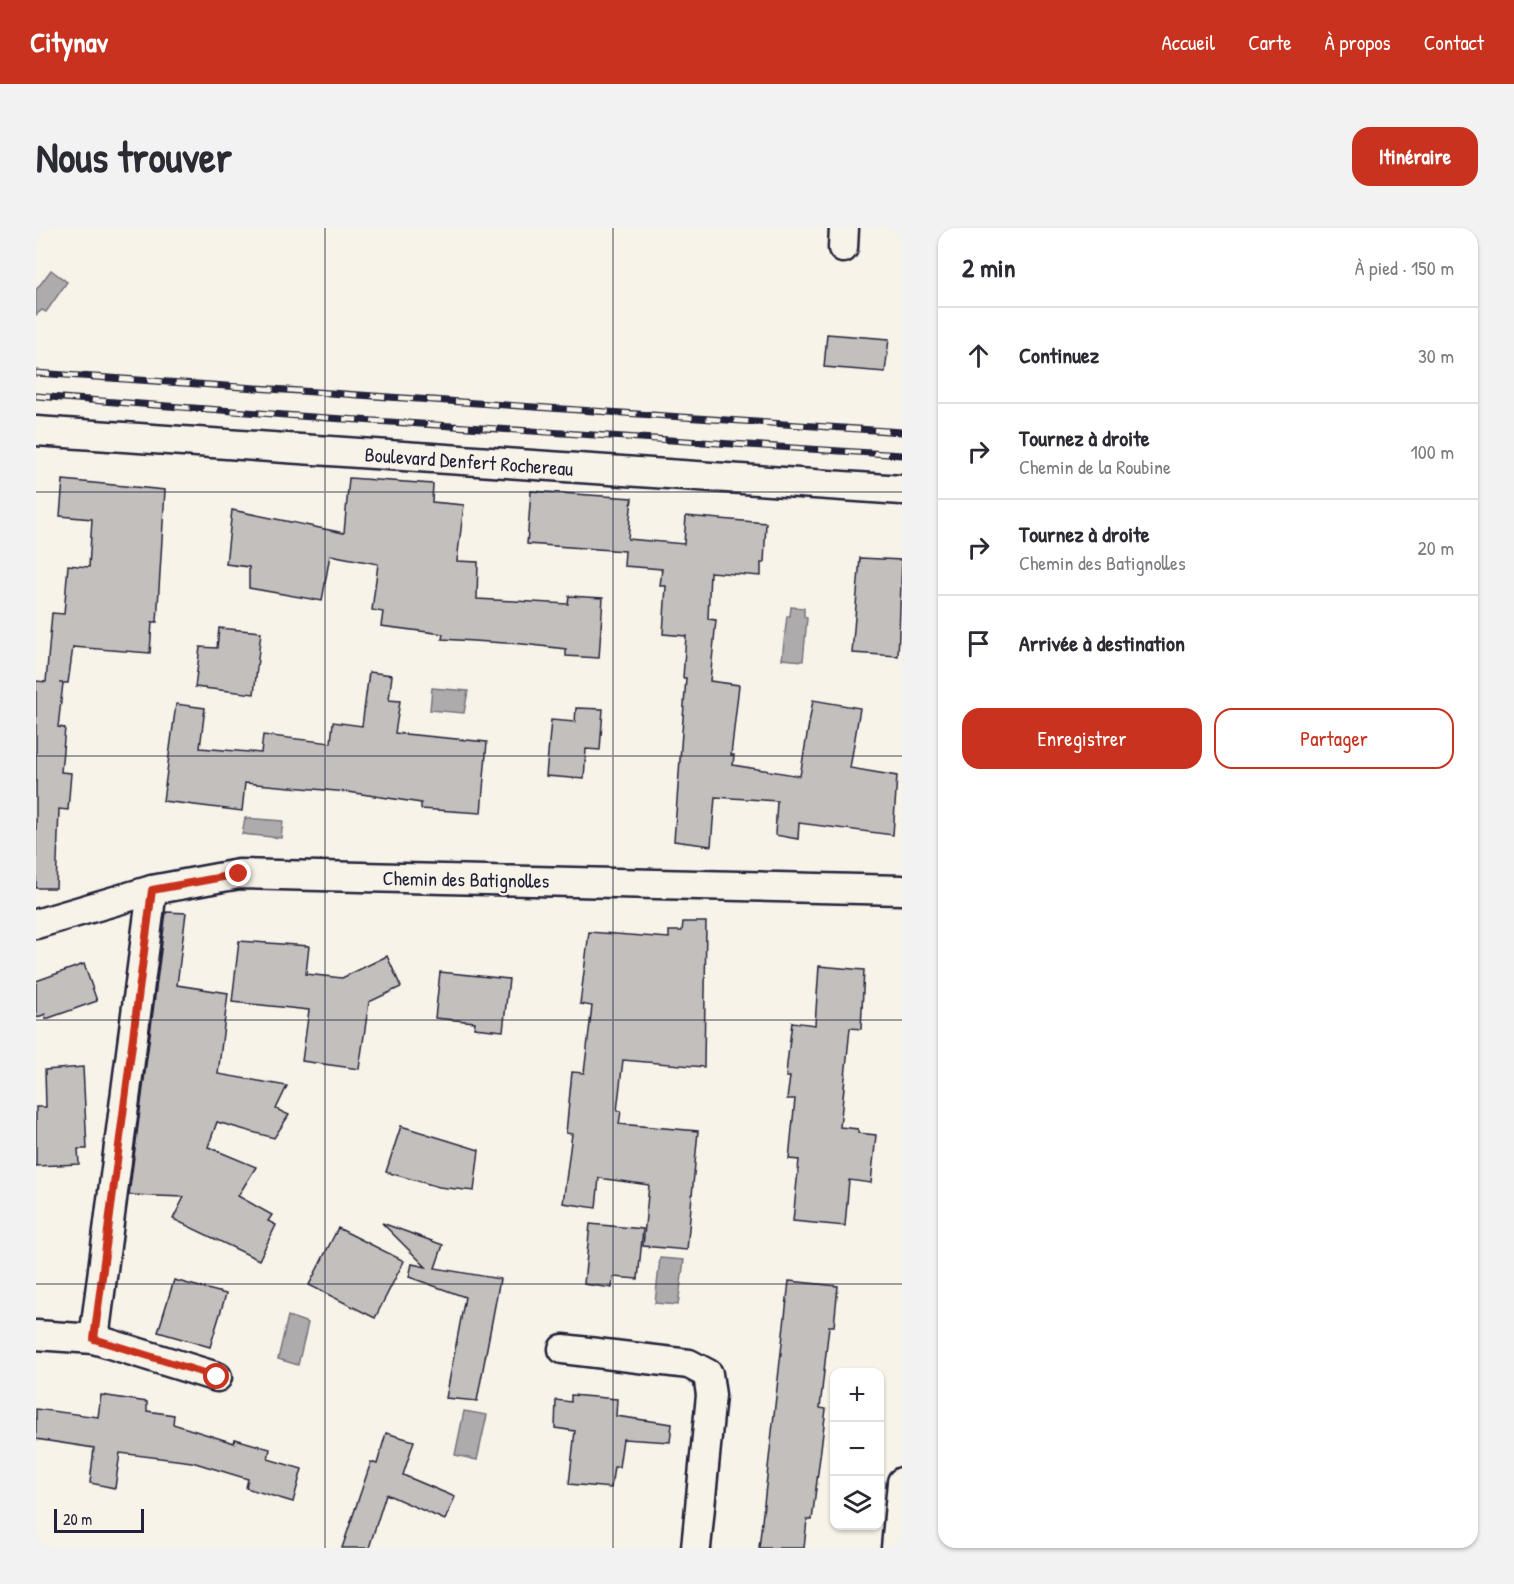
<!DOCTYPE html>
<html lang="fr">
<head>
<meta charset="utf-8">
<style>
	body { margin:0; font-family:"Patrick Hand",sans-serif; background:#f2f2f3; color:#2b2b33 }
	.controls { position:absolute; right:18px; bottom:18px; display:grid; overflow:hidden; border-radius:12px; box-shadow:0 2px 4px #0004 }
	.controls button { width:54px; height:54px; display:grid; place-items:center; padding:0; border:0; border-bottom:2px solid #e1e1e2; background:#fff; color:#2b2b33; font:30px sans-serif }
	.scale { position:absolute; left:18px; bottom:15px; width:90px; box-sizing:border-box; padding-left:6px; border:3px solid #22223b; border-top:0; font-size:16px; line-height:21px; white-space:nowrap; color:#22223b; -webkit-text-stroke:4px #f7f3e8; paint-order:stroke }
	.stop { position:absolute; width:18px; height:18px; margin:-14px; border:4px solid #c8321e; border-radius:50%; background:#fff }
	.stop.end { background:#c8321e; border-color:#fff; box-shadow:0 2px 6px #0008 }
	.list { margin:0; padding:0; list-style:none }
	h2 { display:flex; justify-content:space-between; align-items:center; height:78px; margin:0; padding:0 24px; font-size:26px }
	h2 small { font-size:20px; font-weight:400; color:#7c7c81 }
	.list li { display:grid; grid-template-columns:39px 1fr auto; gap:18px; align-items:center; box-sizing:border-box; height:96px; padding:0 24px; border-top:2px solid #e1e1e2 }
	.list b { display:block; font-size:22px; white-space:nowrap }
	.list p { margin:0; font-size:20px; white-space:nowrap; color:#7c7c81 }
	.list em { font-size:20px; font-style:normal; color:#7c7c81 }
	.actions { display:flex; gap:12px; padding:18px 24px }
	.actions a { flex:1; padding:14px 0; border:2px solid #c8321e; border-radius:18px; text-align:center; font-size:21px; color:#c8321e }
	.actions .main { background:#c8321e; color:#fff }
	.icon { flex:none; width:33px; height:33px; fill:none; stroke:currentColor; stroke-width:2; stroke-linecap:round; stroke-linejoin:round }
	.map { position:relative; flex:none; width:866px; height:1320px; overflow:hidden; border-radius:18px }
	header { display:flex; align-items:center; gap:36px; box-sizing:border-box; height:84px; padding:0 30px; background:#c8321e; color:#fff }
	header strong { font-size:28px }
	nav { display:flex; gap:33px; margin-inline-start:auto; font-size:21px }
	.intro { display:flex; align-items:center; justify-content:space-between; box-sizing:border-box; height:144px; padding:0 36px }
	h1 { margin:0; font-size:42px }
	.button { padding:15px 27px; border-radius:18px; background:#c8321e; color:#fff; font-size:21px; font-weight:700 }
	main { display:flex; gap:36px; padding:0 36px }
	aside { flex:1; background:#fff; border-radius:18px; box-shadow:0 2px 4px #0004 }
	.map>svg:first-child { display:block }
	.water { fill:#aeabad; stroke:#76747f; stroke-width:1.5 }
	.building { fill:#c2bfbd; stroke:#22223b; stroke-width:1.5 }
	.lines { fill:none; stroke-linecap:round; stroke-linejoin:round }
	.minor-casing { stroke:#22223b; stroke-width:33 }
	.minor { stroke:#f7f3e8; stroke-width:28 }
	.rail-casing { stroke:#22223b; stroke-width:7 }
	.rail { stroke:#f7f3e8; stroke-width:4.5; stroke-dasharray:14; stroke-linecap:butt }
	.route { stroke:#c8321e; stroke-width:8 }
	.grid { fill:none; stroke:#22223b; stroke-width:1.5; stroke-opacity:0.55 }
	.labels { text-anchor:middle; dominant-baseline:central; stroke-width:4.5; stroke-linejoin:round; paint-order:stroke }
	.street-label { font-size:20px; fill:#22223b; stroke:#f7f3e8 }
</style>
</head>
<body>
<header>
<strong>Citynav</strong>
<nav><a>Accueil</a><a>Carte</a><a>À propos</a><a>Contact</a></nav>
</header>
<div class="intro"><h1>Nous trouver</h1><a class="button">Itinéraire</a></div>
<main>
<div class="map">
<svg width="866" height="1320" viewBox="0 0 866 1320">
	<rect width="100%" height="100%" fill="#f7f3e8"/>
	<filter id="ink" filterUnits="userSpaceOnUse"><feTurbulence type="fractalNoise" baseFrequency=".0167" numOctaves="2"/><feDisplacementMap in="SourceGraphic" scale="12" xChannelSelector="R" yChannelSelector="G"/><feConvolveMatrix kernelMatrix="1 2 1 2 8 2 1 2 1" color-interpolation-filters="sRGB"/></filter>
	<g filter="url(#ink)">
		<g class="water">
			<path d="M15,42L31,54L10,84L6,82L0,87V62Z"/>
			<path d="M755,379L768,380V389L771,390L767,433L746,431L751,388H754Z"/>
			<path d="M396,460L432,463L428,485L394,482Z"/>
			<path d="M209,590L247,593L245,610L206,606Z"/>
			<path d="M624,1030L648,1032L642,1077L619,1075Z"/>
			<path d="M252,1088L272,1095L262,1137L242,1131Z"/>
			<path d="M428,1183L451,1187L441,1232L419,1227Z"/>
		</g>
		<g class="building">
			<path d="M791,106L853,111L849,144L788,139Z"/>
			<path d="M313,250L397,256L396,274L428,277L421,333L442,334L441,371L532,376L533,368L567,370L563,430L530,428V421L487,416L406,411L407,406L345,398L347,384L336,382L342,336L294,327L286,373L213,360V339L190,336L196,282L308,305Z"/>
			<path d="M27,252L129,262L121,394H116L114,425L37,419L32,455H23H27L22,499L29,500L25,544L35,545L32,582L23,581L20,660H0V453L10,454L16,385L28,386L32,337L53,339L56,291L24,288Z"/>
			<path d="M495,263L596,270L592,311L648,316L650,288L730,295L728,335H725V348L674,344L672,391L680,392L674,453L703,457L695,527H698L697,537L764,548L777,472L824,480L814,540L861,548L857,607L763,595L762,611L739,607L741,573L679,569L675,618L638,613L650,450H647L650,408L627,406L630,358H624L626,341L588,338L589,323L491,316Z"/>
			<path d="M824,330L866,332L862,428L816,425Z"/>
			<path d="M183,400L225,404L218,466L159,459L164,419L181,420Z"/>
			<path d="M333,444L356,447L353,472L364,473L359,505L451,514L445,585L385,581V575L312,564L209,555L206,583L127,573L140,476L169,480L164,520L225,525L227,507L295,515L297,494L326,498Z"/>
			<path d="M540,480L567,481L564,522L550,521L548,551L510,548L515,492L539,494Z"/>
			<path d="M130,684L150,685L141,757L192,765L182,846L251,858L240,881L253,887L238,910L181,894L172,919L220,939L202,968L236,987L232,993L240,997L223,1032L137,991L148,969L93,967Z"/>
			<path d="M647,694H670L668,839L587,832L581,883H585L583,896L662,903L651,1022L607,1018L613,957L563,950L560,980L527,975L536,906L530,905L536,844L548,845L556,778L544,776L553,704L633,710V703H646Z"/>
			<path d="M203,713L273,718L270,746L306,750L351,728L365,759L333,774L323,841L266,833L273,782L196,774Z"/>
			<path d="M48,736L61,773L10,791L9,786L0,790V753Z"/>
			<path d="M783,738L828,742L825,801L814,800L804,899L822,901V905L840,907L835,955L813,952L809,998L757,993L763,932L753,931L759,871H751L754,849H750L751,836L756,794L779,797Z"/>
			<path d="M404,744L473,751L467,803L438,800L439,794L399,790Z"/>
			<path d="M47,839L51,921H42L43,936L0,938V879H10L9,842Z"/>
			<path d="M365,898L443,922L438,963L403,959L350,944Z"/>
			<path d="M346,995L407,1017L399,1040L464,1051L441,1173L410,1170L429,1069L373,1049L376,1036L390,1039Z"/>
			<path d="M554,996L607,1001L602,1051L577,1049L576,1060L548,1056Z"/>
			<path d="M302,1000L368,1033L339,1090L273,1057Z"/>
			<path d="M138,1052L190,1066L174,1119L122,1104Z"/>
			<path d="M753,1053L802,1058L798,1098H793L784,1180L790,1181L776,1292H771L768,1320H723Z"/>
			<path d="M65,1167L111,1174V1183L138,1187L137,1196L198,1215L199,1211L234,1221L232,1231L266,1241L257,1274L210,1260L212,1251L156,1234L84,1225L79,1260L54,1255L58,1220L0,1211V1181L62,1189Z"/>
			<path d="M535,1167L581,1171L580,1188L636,1196L634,1214L587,1211L583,1239H578L575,1260L533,1256L539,1203L519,1200L520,1172L535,1174Z"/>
			<path d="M350,1205L378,1213L367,1247L419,1269L409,1292L350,1266L333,1320H306L335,1234L341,1236Z"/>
		</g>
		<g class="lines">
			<defs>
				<g id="minor">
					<path d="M807,20L808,0"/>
					<path d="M0,203L866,262"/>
					<path d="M0,696L116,662L203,646L866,662"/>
					<path d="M0,1107L58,1111L116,662"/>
					<path d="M58,1111L181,1149"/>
					<path d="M527,1121L653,1136L672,1146L675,1167L660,1320"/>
					<path d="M860,1320L866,1254"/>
				</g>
			</defs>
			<use href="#minor" class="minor-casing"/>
			<use href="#minor" class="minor"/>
			<defs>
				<g id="rail">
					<path d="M0,145L866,204"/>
					<path d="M0,168L262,188L866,227"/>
				</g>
			</defs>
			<use href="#rail" class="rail-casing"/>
			<use href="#rail" class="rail"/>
		</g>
	</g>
	<g class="lines" filter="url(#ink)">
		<path class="route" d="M181,1149L58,1111L116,662L203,646"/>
	</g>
	<path class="grid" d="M289,0V1320M577,0V1320M0,264H866M0,528H866M0,792H866M0,1056H866"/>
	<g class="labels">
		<g class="street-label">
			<text transform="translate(433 233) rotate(4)">Boulevard Denfert Rochereau</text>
			<text transform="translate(430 651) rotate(1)">Chemin des Batignolles</text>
		</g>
	</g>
</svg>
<div class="controls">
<button>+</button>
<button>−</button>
<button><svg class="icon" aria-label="layers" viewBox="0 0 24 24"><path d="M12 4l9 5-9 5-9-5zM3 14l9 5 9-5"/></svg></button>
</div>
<div class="scale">20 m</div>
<div class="stop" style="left:181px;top:1149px"></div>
<div class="stop end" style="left:203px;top:646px"></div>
</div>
<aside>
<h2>2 min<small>À pied · 150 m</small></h2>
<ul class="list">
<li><svg class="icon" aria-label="ahead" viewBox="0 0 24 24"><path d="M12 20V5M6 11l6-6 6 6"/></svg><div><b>Continuez</b></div><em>30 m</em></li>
<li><svg class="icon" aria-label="right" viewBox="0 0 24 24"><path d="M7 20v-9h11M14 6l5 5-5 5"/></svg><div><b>Tournez à droite</b><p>Chemin de la Roubine</p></div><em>100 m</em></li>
<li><svg class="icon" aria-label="right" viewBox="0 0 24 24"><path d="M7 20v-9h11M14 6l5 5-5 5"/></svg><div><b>Tournez à droite</b><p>Chemin des Batignolles</p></div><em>20 m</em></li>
<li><svg class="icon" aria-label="arrive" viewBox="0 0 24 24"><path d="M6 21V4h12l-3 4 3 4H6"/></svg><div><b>Arrivée à destination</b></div></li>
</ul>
<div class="actions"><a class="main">Enregistrer</a><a>Partager</a></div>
</aside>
</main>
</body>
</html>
